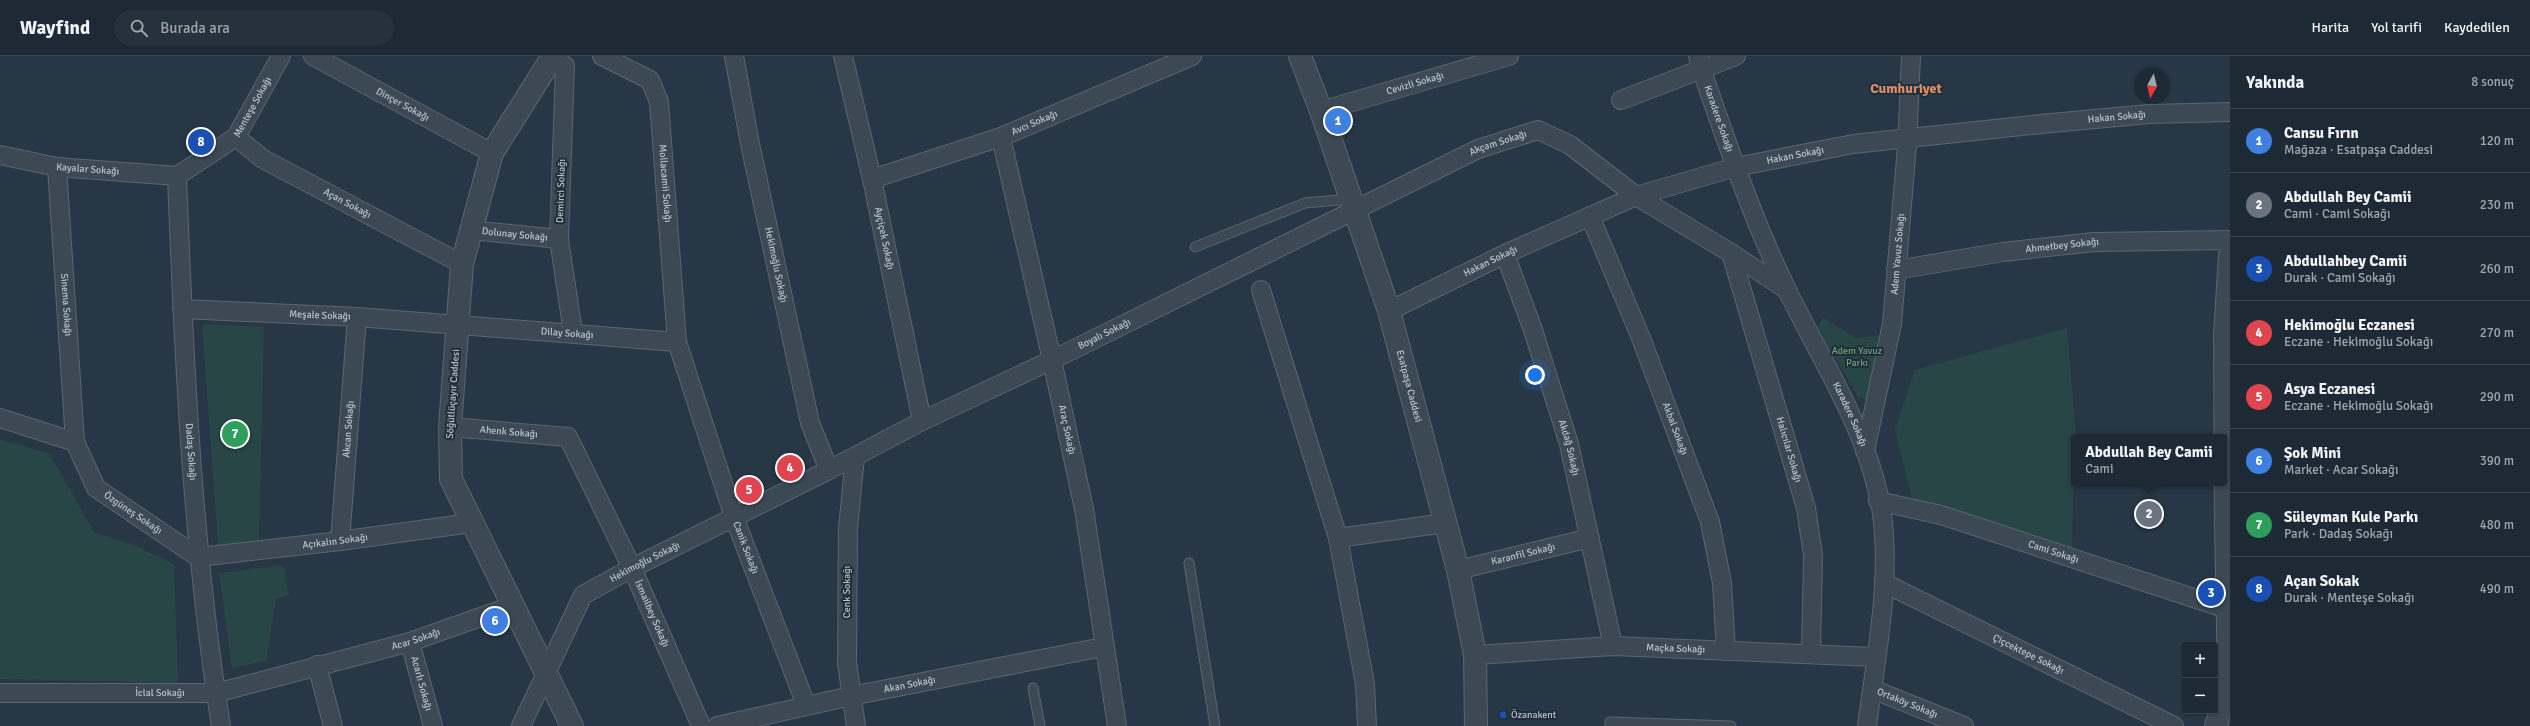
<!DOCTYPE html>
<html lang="tr">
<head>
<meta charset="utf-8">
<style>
	body { margin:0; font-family:Signika,sans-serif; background:#25313c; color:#f1f3f6 }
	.controls { position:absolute; right:12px; bottom:12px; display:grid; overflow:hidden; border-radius:4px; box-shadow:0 1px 3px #0004 }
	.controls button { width:36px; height:36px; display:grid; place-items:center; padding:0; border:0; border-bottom:1px solid #3b454f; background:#1d2934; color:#f1f3f6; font:20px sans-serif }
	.compass { position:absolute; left:2134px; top:12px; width:36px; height:36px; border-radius:50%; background:#1d2934; box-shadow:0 1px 3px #0004; rotate:188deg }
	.you { position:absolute; left:1535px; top:319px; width:14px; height:14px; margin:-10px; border:3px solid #fff; border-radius:50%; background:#1a73e8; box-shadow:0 0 0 6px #1a73e833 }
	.badge { display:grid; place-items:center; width:26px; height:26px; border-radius:50%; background:#d93025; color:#fff; font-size:13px; font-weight:700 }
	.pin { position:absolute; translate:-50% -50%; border:2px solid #fff; box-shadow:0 1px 4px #0006 }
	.popup { position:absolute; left:2071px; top:378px; width:156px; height:52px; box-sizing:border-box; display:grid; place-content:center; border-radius:4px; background:#1d2934; filter:drop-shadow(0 1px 3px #0005); font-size:13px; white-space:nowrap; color:#a0a6ac }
	.popup b { font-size:15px; color:#f1f3f6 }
	.popup::after { content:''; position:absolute; left:50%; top:100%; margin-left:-8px; border:8px solid transparent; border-top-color:#1d2934 }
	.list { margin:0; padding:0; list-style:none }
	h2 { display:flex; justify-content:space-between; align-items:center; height:52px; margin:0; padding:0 16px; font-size:17px }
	h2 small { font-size:13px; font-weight:400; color:#a0a6ac }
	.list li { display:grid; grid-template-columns:26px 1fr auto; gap:12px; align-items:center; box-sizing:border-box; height:64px; padding:0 16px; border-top:1px solid #3b454f }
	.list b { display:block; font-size:15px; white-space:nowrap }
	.list p { margin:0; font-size:13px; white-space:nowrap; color:#a0a6ac }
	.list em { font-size:13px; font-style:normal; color:#a0a6ac }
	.icon { flex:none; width:22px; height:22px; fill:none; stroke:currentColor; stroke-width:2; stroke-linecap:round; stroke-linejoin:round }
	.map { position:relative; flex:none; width:2230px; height:670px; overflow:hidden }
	header { display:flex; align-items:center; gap:24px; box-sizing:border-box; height:56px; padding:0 20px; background:#1d2934; border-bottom:1px solid #3b454f }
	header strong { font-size:19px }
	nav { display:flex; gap:22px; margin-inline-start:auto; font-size:14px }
	.search { width:280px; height:36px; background:#25313c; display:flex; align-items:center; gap:10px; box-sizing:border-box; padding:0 14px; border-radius:22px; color:#a0a6ac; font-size:15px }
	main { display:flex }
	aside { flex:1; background:#1d2934 }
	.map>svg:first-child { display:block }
	.green { fill:#294646 }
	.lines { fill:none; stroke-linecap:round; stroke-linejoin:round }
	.service-casing { stroke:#5a6672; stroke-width:11 }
	.minor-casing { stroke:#5a6672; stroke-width:20 }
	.tertiary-casing { stroke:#5a6672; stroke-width:24 }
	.service { stroke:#3c4954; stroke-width:9 }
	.minor { stroke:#3c4954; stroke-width:18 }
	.tertiary { stroke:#3c4954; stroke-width:22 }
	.transit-dot { fill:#1a4fb4; stroke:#202e3a; stroke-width:1.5 }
	.labels { text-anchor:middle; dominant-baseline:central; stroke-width:4; stroke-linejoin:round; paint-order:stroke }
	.street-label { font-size:10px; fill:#b9c3ce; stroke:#202e3a }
	.park-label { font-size:10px; fill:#709f76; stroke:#202e3a }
	.poi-label { font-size:10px; fill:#b9c3ce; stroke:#202e3a; text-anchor:start }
	.district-label { font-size:14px; font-weight:bold; fill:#da8d68; stroke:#202e3a }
</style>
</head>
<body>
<header>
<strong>Wayfind</strong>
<div class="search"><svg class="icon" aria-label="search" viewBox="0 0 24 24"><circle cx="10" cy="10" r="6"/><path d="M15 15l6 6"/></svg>Burada ara</div>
<nav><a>Harita</a><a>Yol tarifi</a><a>Kaydedilen</a></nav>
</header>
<main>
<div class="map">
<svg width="2230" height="670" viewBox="0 0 2230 670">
	<rect width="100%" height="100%" fill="#273745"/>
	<g class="green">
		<path d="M1823,262L1857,282L1881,279L1869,345L1858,341L1818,272Z"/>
		<path d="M202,268L264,271L259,484L218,489Z"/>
		<path d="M2067,272L2076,381H2074L2072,499L1912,442L1895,374L1915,314Z"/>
		<path d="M0,384L49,397L94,476L134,489L174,508L178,627L0,623Z"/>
		<path d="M283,509L289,539L276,543L266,605L232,612L219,517Z"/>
	</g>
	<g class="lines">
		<defs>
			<g id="service">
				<path d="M1195,191L1305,147L1350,143"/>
				<path d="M1189,507L1215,670"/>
				<path d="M1033,632L1040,670"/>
				<path d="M1610,670V666L1731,670"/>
			</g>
			<g id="minor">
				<path id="s1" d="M313,0L492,97"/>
				<path d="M551,0L565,10L559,183L573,277"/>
				<path id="s2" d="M602,0L650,24L659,46L677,286L734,461L806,649"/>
				<path id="s3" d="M734,0L750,88L810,367L829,414"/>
				<path id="s4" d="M843,0L872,123L922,365"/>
				<path id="s5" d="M1698,0L1701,12C1727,87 1752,162 1787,234C1822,306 1870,377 1882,458C1891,527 1876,601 1867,670"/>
				<path d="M1621,44L1736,0"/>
				<path id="s6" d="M1321,55L1509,0"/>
				<path id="s7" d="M236,81L263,103L462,208"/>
				<path id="s8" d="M1001,81L1052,304L1084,453L1117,670"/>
				<path id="s9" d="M0,99L57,111L177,120"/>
				<path id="s10" d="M57,111L75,386"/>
				<path id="s11" d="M177,120C184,304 192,488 221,670"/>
				<path id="s12" d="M177,120L236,81L281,0"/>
				<path id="s13" d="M872,123L1001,81L1192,0"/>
				<path id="s14" d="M1590,160L1641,282L1710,466L1722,527L1726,595"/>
				<path id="s15" d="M471,174L559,183"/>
				<path id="s16" d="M1731,197L1806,452L1813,499L1811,597"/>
				<path id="s17" d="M1505,198L1533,274L1569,388L1613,590"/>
				<path id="s18" d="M1896,214L2003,196L2094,186L2230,184"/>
				<path d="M1261,234L1338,482L1365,628L1367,670"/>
				<path id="s19" d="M182,253L357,261L677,286"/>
				<path id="s20" d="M1389,255L1505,198L1636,140L1736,111L1853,88L2041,68L2149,58L2230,56"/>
				<path id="s21" d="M0,362L75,386L96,432L198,501"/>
				<path id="s22" d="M450,371L568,381L632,512L701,670"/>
				<path id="s23" d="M1865,395L1892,268L1907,90L1911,0"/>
				<path d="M855,401L848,472L847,607L856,670"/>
				<path id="s24" d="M1878,445L1941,459L2230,554"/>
				<path d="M1338,482L1445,467"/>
				<path id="s25" d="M340,485L357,261"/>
				<path id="s26" d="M198,501L340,485L471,467"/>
				<path id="s27" d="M1458,514L1590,482"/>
				<path id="s28" d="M1884,527L2174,670"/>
				<path id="s29" d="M410,586L433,670"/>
				<path id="s30" d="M1475,599L1613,590L1875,601"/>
				<path d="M317,609L333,670"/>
				<path id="s31" d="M1872,633L1964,670"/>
				<path id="s32" d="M0,637H216L410,586L512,550"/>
				<path id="s33" d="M521,670L583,539L632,512L829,414L922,365L1052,304L1478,93L1538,74L1570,89L1636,140L1731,197L1787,234"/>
				<path id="s34" d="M717,670L851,640L1103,591"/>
			</g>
			<g id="tertiary">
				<path d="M553,0L492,97L462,208L450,371L451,423L572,670"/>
				<path id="s35" d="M1300,0L1321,55L1389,255L1458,514L1475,599L1476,670"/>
				<path d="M2216,670L2229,623L2226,469L2225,279L2230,199"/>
			</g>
		</defs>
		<use href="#service" class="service-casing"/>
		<use href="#minor" class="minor-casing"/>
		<use href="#tertiary" class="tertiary-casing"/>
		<use href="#service" class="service"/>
		<use href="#minor" class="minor"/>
		<use href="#tertiary" class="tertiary"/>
	</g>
	<rect class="transit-dot" x="1499" y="655" width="8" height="8" rx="2"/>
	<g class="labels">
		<g class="street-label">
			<text stroke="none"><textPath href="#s6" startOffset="98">Cevizli Sokağı</textPath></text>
			<text stroke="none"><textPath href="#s1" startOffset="102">Dinçer Sokağı</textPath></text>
			<text stroke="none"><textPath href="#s12" startOffset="105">Menteşe Sokağı</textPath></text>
			<text stroke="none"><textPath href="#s20" startOffset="761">Hakan Sokağı</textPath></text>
			<text stroke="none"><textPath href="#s5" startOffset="66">Karadere Sokağı</textPath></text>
			<text stroke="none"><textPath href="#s13" startOffset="172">Avcı Sokağı</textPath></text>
			<text stroke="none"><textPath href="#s33" startOffset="1166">Akçam Sokağı</textPath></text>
			<text stroke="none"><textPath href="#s20" startOffset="437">Hakan Sokağı</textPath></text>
			<text stroke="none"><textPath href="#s9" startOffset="89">Kayalar Sokağı</textPath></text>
			<text stroke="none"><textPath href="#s2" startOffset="159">Mollacamii Sokağı</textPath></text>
			<text transform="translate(561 135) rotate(-88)">Demirci Sokağı</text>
			<text stroke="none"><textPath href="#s7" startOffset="130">Açan Sokağı</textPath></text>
			<text stroke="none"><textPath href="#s15" startOffset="44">Dolunay Sokağı</textPath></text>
			<text stroke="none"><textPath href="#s4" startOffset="187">Ayçiçek Sokağı</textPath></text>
			<text stroke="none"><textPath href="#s18" startOffset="168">Ahmetbey Sokağı</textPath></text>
			<text stroke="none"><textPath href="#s23" startOffset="200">Adem Yavuz Sokağı</textPath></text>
			<text stroke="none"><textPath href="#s20" startOffset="113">Hakan Sokağı</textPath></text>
			<text stroke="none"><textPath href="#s3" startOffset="213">Hekimoğlu Sokağı</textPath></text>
			<text stroke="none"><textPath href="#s10" startOffset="138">Sinema Sokağı</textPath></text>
			<text stroke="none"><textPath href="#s19" startOffset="138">Meşale Sokağı</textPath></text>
			<text stroke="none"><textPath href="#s19" startOffset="386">Dilay Sokağı</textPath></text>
			<text stroke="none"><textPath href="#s33" startOffset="728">Boyalı Sokağı</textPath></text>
			<text stroke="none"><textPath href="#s35" startOffset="348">Esatpaşa Caddesi</textPath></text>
			<text transform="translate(453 338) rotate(-86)">Söğütlüçayır Caddesi</text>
			<text stroke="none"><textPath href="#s5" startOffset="390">Karadere Sokağı</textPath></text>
			<text stroke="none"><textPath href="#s25" startOffset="112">Akcan Sokağı</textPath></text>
			<text stroke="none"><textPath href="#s14" startOffset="229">Akbal Sokağı</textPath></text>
			<text stroke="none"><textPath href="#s8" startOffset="300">Araç Sokağı</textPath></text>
			<text stroke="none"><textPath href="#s22" startOffset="59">Ahenk Sokağı</textPath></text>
			<text stroke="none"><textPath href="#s17" startOffset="204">Akdağ Sokağı</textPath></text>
			<text stroke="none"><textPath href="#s16" startOffset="205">Halıcılar Sokağı</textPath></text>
			<text stroke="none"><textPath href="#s11" startOffset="276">Dadaş Sokağı</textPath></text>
			<text stroke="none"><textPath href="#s21" startOffset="174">Özgüneş Sokağı</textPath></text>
			<text stroke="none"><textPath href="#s26" startOffset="138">Açıkalın Sokağı</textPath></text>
			<text stroke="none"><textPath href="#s2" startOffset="535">Canik Sokağı</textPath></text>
			<text stroke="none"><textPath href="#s24" startOffset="183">Cami Sokağı</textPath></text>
			<text stroke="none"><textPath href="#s27" startOffset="67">Karanfil Sokağı</textPath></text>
			<text stroke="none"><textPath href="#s33" startOffset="215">Hekimoğlu Sokağı</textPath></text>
			<text transform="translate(847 536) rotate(-90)">Cenk Sokağı</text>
			<text stroke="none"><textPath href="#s22" startOffset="314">İsmailbey Sokağı</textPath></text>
			<text stroke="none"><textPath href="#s32" startOffset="423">Acar Sokağı</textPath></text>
			<text stroke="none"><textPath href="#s30" startOffset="201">Maçka Sokağı</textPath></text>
			<text stroke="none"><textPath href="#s28" startOffset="161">Çiçcektepe Sokağı</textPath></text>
			<text stroke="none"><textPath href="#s29" startOffset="43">Acarlı Sokağı</textPath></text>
			<text stroke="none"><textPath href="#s34" startOffset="197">Akan Sokağı</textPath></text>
			<text stroke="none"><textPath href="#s32" startOffset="160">İclal Sokağı</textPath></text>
			<text stroke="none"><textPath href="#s31" startOffset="38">Ortaköy Sokağı</textPath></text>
		</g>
		<g class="park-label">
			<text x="1857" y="295">Adem Yavuz<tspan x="1857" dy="12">Parkı</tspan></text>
		</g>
		<g class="poi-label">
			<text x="1511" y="659">Özanakent</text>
		</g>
		<g class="district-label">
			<text x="1906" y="32">Cumhuriyet</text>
		</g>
	</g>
</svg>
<div class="controls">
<button>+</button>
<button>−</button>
</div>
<svg class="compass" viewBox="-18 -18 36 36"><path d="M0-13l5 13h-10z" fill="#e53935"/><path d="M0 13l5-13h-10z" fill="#a0a6ac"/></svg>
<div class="you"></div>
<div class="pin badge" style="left:1338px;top:65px;background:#3f7fe0">1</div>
<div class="pin badge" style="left:2149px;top:458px;background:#6b7280">2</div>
<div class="popup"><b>Abdullah Bey Camii</b>Cami</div>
<div class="pin badge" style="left:2211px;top:537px;background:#1a4fb4">3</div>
<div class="pin badge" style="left:790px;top:412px;background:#e0444e">4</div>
<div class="pin badge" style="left:749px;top:434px;background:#e0444e">5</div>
<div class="pin badge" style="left:495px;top:565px;background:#3f7fe0">6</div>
<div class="pin badge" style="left:235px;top:378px;background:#2e9e5b">7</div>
<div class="pin badge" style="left:201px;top:86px;background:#1a4fb4">8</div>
</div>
<aside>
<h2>Yakında<small>8 sonuç</small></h2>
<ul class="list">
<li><span class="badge" style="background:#3f7fe0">1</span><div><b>Cansu Fırın</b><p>Mağaza · Esatpaşa Caddesi</p></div><em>120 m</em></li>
<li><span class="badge" style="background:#6b7280">2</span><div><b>Abdullah Bey Camii</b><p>Cami · Cami Sokağı</p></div><em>230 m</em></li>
<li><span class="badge" style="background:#1a4fb4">3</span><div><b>Abdullahbey Camii</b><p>Durak · Cami Sokağı</p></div><em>260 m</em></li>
<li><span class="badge" style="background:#e0444e">4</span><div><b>Hekimoğlu Eczanesi</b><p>Eczane · Hekimoğlu Sokağı</p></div><em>270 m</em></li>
<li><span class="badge" style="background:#e0444e">5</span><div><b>Asya Eczanesi</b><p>Eczane · Hekimoğlu Sokağı</p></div><em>290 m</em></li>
<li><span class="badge" style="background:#3f7fe0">6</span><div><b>Şok Mini</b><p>Market · Acar Sokağı</p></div><em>390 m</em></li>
<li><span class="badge" style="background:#2e9e5b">7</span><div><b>Süleyman Kule Parkı</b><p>Park · Dadaş Sokağı</p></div><em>480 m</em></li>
<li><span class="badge" style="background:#1a4fb4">8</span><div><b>Açan Sokak</b><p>Durak · Menteşe Sokağı</p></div><em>490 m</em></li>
</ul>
</aside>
</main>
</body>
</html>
